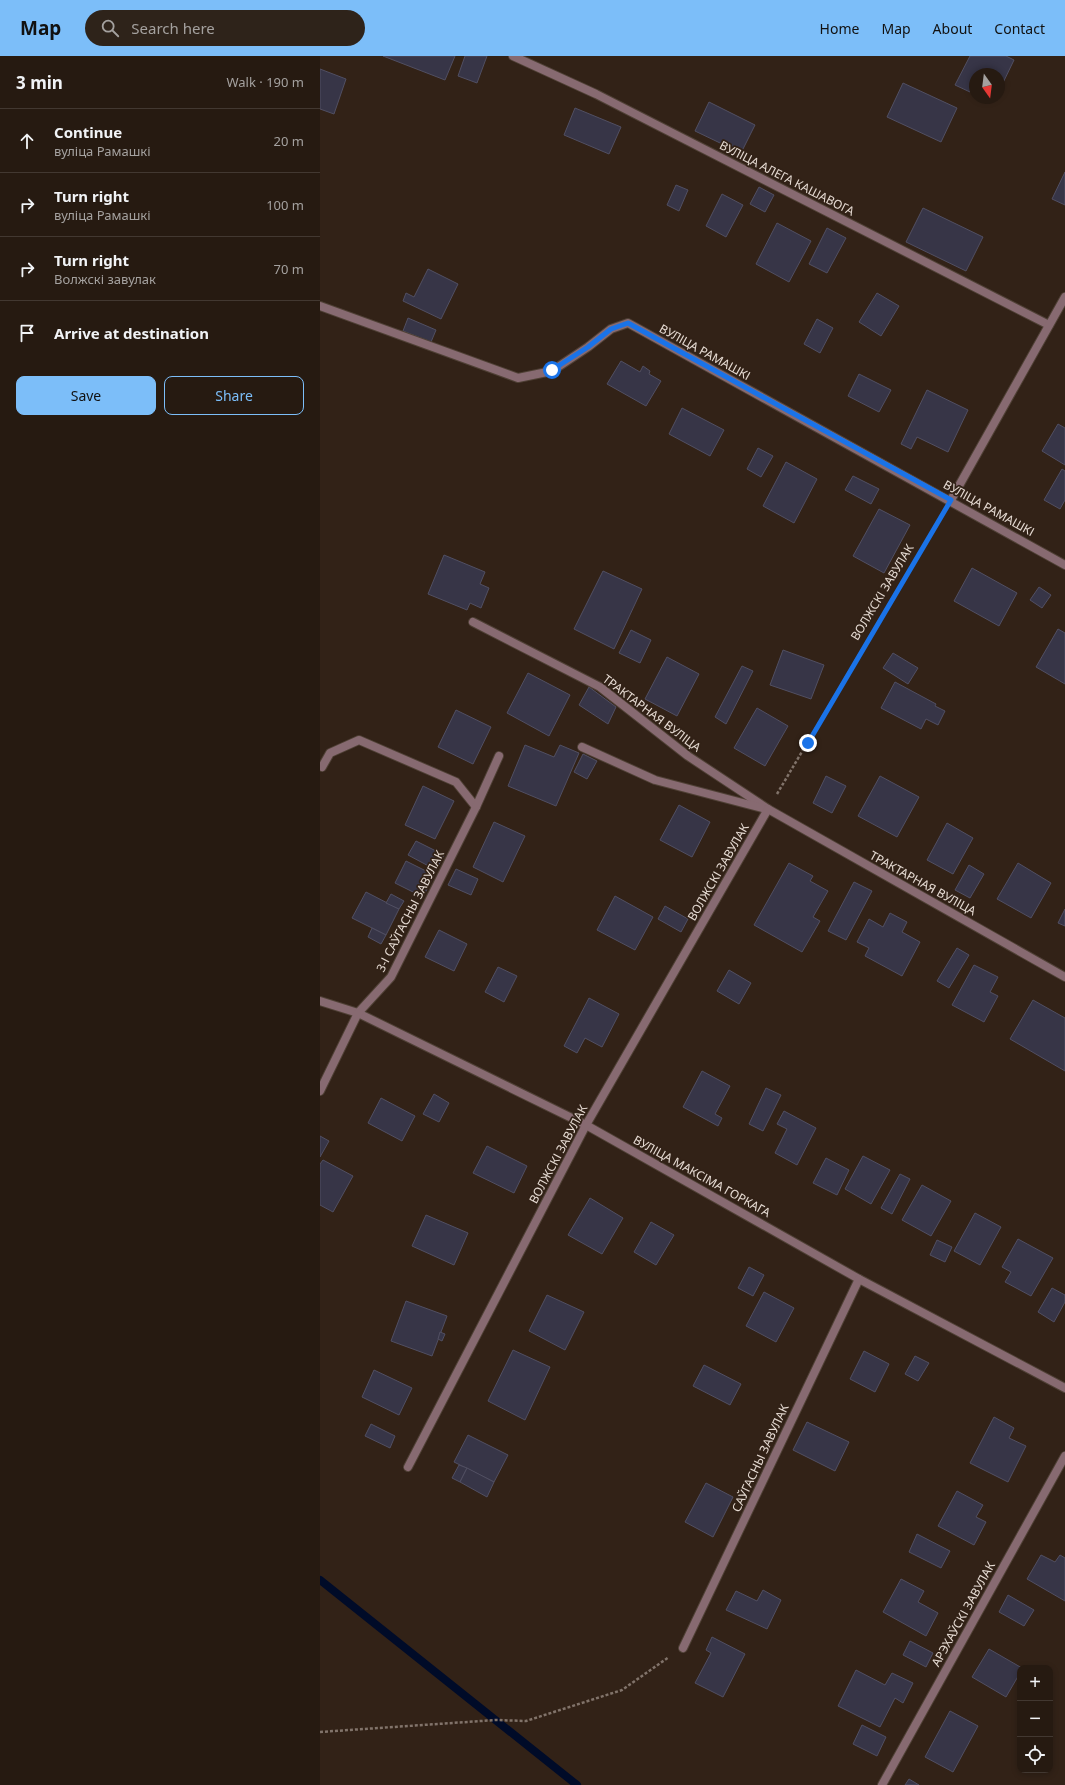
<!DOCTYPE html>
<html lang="en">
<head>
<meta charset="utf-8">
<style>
	body { margin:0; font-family:"Noto Sans",sans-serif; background:#2e231a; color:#f1f3f6 }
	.controls { position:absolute; right:12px; bottom:12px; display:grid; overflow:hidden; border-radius:8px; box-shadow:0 2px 6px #0003 }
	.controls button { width:36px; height:36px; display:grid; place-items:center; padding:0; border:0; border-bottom:1px solid #423831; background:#261a11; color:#f1f3f6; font:20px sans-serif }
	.compass { position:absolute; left:649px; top:12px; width:36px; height:36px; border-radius:50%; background:#261a11; box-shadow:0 2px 6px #0003; rotate:166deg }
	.stop { position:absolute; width:12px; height:12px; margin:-9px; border:3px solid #1a73e8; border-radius:50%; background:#fff }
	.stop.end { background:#1a73e8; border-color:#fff; box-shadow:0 1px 4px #0008 }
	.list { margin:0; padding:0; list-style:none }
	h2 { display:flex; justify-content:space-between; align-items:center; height:52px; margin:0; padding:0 16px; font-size:17px }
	h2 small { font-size:13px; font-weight:400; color:#a4a19f }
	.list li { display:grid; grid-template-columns:26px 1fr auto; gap:12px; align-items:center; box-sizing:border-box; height:64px; padding:0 16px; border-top:1px solid #423831 }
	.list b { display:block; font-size:15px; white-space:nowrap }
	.list p { margin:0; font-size:13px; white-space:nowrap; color:#a4a19f }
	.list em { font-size:13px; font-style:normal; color:#a4a19f }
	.actions { display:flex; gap:8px; padding:12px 16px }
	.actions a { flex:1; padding:9px 0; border:1px solid #7cbef9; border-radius:8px; text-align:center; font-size:14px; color:#7cbef9 }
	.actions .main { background:#7cbef9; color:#111 }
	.icon { flex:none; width:22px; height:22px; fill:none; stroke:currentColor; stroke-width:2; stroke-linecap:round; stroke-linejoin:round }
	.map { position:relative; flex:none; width:745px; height:1729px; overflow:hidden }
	header { display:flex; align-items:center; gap:24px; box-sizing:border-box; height:56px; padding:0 20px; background:#7cbef9; color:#111 }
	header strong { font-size:19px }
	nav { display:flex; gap:22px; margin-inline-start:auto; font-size:14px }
	.search { width:280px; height:36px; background:#2e231a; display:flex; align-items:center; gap:10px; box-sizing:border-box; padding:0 14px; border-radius:22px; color:#a4a19f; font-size:15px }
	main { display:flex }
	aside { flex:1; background:#261a11 }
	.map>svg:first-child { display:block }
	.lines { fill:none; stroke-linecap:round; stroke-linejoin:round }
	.stream { stroke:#000b28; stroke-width:8 }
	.building { fill:#373547; stroke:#514f62 }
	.minor-casing { stroke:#4f4035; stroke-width:10 }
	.path { stroke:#81736a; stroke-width:2.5; stroke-dasharray:3 2; stroke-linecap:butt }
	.minor { stroke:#876a71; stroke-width:8 }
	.route { stroke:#1a73e8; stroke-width:5 }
	.labels { text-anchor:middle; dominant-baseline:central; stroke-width:3.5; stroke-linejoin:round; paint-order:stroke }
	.street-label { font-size:12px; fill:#e6dbd3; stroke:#322217 }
</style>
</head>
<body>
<header>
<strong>Map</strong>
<div class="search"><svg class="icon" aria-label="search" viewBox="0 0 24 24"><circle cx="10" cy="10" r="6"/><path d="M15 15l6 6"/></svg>Search here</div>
<nav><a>Home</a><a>Map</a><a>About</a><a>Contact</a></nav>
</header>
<main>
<aside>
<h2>3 min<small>Walk · 190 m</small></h2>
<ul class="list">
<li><svg class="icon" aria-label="ahead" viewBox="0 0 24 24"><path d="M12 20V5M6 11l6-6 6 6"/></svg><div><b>Continue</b><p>вуліца Рамашкі</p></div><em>20 m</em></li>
<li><svg class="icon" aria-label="right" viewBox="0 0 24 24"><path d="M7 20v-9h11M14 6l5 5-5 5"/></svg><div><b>Turn right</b><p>вуліца Рамашкі</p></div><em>100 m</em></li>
<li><svg class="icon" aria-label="right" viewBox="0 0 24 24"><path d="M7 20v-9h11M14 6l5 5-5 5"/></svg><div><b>Turn right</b><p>Волжскі завулак</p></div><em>70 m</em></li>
<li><svg class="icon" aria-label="arrive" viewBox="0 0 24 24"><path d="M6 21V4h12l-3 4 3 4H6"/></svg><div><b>Arrive at destination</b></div></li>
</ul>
<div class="actions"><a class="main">Save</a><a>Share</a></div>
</aside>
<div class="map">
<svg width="745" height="1729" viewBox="0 0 745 1729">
	<rect width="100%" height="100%" fill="#322217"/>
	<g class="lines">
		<path class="stream" d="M0,1524L257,1729"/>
	</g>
	<g class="building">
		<path d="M63,0H135L125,24Z"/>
		<path d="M145,0H167L157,27L138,20Z"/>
		<path d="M650,0H686L694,4L679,35V18H655V27L650,36L635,29Z"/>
		<path d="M0,13L26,23L14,58L0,53Z"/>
		<path d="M583,27L637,52L621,86L567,61Z"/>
		<path d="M389,46L435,69L421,97L375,75Z"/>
		<path d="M255,52L301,71L289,98L244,79Z"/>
		<path d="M745,116V149L732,143Z"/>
		<path d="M356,129L368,134L359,155L347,149Z"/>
		<path d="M439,131L454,139L445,156L430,148Z"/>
		<path d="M402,138L423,149L406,181L386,170Z"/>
		<path d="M603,152L663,181L646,215L586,186Z"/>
		<path d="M457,167L491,185L469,226L436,208Z"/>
		<path d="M507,172L526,182L507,217L489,208Z"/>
		<path d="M108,213L138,228L121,263L83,245L86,237L94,241Z"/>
		<path d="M557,237L579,250L561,280L539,266Z"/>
		<path d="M88,262L116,274L111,286L83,275Z"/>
		<path d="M497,263L513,272L500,297L484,288Z"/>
		<path d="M301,305L320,316L323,310L330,315L329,318L341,325L326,350L287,328Z"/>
		<path d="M539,318L571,334L559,356L528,340Z"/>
		<path d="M607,334L648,354L628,396L597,381L591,393L581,388Z"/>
		<path d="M362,352L404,374L390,400L349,378Z"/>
		<path d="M738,368L745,372V409L722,395Z"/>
		<path d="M438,392L453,400L441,421L427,413Z"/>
		<path d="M466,406L497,423L474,467L443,450Z"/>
		<path d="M742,413L745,415V444L740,453L724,444Z"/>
		<path d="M533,420L559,433L551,448L525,434Z"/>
		<path d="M559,453L590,469L564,517L533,500Z"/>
		<path d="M124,499L165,516L160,528L169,532L161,552L150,547L147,554L108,538Z"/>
		<path d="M652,512L697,537L679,570L634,545Z"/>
		<path d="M283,515L322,533L294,593L254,573Z"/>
		<path d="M719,531L731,539L722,552L710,544Z"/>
		<path d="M738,573L745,577V628L716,611Z"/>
		<path d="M311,574L331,584L320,607L299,597Z"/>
		<path d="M463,594L504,609L491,643L450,629Z"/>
		<path d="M573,597L598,612L588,628L563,612Z"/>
		<path d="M347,601L379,618L357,660L325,643Z"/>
		<path d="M422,610L433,615L406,668L395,661Z"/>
		<path d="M208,617L250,639L229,680L187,657Z"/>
		<path d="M575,626L616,648L615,650L625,655L618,669L606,663L601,673L561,652Z"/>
		<path d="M269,631L296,651L288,668L259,649Z"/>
		<path d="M437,652L468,670L445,710L414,692Z"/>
		<path d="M136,654L171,671L153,708L118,691Z"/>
		<path d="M205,689L234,701L240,689L259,697L236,750L188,730Z"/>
		<path d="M263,698L277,705L267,723L254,716Z"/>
		<path d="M506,720L526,730L512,757L493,747Z"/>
		<path d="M560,720L599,741L577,781L538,760Z"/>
		<path d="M103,730L134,745L115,783L85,769Z"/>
		<path d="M359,749L390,766L372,801L340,784Z"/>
		<path d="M174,766L205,780L183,826L153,811Z"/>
		<path d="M627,767L653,782L633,818L607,804Z"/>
		<path d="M96,785L124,799L116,814L88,799Z"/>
		<path d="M86,805L114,819L103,841L75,827Z"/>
		<path d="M469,807L493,820L490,825L508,835L493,861L500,865L482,896L434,869Z"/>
		<path d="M698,807L731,827L711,862L677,843Z"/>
		<path d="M649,809L664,818L650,842L635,834Z"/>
		<path d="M136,813L158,823L151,839L128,829Z"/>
		<path d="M534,826L552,835L526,884L508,875Z"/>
		<path d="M46,836L79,853L66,879L32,862Z"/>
		<path d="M71,838L84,845L79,853L66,847Z"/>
		<path d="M295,840L333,861L315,894L277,874Z"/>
		<path d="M345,850L368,863L361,876L338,863Z"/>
		<path d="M745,853V870L738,867Z"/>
		<path d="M570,857L587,866L582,876L600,886L582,920L545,900L549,892L537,886L549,863L563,871Z"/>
		<path d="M52,872L66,879L61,888L48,881Z"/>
		<path d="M119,874L147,888L134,915L105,901Z"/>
		<path d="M637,892L649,899L629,932L617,925Z"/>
		<path d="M654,909L678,921L670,936L678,940L664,966L632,949Z"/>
		<path d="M178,911L197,920L184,946L165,936Z"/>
		<path d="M409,914L431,927L419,948L397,935Z"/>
		<path d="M269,942L299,958L282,991L265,982L257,997L244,990Z"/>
		<path d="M713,944L745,962V1015L690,983Z"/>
		<path d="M382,1015L410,1030L395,1058L402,1062L398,1070L363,1051Z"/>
		<path d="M446,1032L461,1039L443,1075L429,1068Z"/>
		<path d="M114,1038L129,1047L119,1066L103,1058Z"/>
		<path d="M61,1042L95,1060L82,1085L48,1067Z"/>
		<path d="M464,1055L496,1072L477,1109L455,1097L467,1073L457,1068Z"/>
		<path d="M0,1080L9,1085L0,1101Z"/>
		<path d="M167,1090L207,1110L194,1137L153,1117Z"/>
		<path d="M543,1100L570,1114L551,1148L525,1133Z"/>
		<path d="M506,1102L529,1114L517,1139L493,1127Z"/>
		<path d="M3,1104L33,1120L13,1156L0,1149V1108Z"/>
		<path d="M580,1118L590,1123L572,1158L561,1152Z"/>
		<path d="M602,1129L631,1145L611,1180L582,1164Z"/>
		<path d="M270,1142L303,1162L282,1198L248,1179Z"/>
		<path d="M655,1157L681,1171L660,1209L634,1195Z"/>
		<path d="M106,1159L148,1177L134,1209L92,1190Z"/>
		<path d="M331,1166L354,1179L336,1209L314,1196Z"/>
		<path d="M698,1183L733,1202L711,1240L685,1226L691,1216L682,1211Z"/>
		<path d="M617,1184L632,1191L625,1206L610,1199Z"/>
		<path d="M429,1211L444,1219L433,1240L418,1232Z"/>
		<path d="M732,1232L745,1239V1246L734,1266L718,1256Z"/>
		<path d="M444,1236L474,1252L456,1286L426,1270Z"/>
		<path d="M227,1239L264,1256L245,1294L209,1275Z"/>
		<path d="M86,1245L127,1260L112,1300L71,1285Z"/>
		<path d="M120,1276L125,1278L122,1285L118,1283Z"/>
		<path d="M193,1294L230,1311L205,1364L168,1345Z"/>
		<path d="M544,1295L569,1308L555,1336L530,1323Z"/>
		<path d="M595,1300L609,1307L598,1325L585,1318Z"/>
		<path d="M384,1309L421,1328L410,1349L373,1330Z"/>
		<path d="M54,1314L92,1332L79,1359L42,1341Z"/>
		<path d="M674,1361L694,1372L689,1382L706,1390L688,1426L650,1407Z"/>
		<path d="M487,1366L529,1386L515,1415L473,1394Z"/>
		<path d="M51,1368L75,1380L70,1392L45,1380Z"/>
		<path d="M148,1379L188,1399L174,1426L134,1406Z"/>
		<path d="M139,1409L147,1412L140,1426L132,1422Z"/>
		<path d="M147,1412L174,1426L167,1441L140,1426Z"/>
		<path d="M386,1427L413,1441L393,1481L365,1466Z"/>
		<path d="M637,1435L663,1449L656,1461L666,1466L654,1489L618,1470Z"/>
		<path d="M597,1478L630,1495L621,1512L589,1496Z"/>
		<path d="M721,1499L735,1506L740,1499L745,1502V1545L707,1523Z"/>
		<path d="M581,1523L604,1535L598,1546L618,1557L606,1580L563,1556Z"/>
		<path d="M443,1534L461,1544L447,1573L406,1554L416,1535L437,1545Z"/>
		<path d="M688,1539L714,1554L704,1570L679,1556Z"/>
		<path d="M392,1581L425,1598L403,1641L375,1627L391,1597L386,1594Z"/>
		<path d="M590,1585L613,1597L606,1611L583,1599Z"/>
		<path d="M669,1593L702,1612H700V1617L686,1641L652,1621Z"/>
		<path d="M536,1614L565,1629L572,1617L593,1627L583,1647L575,1642L560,1671L518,1650Z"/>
		<path d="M630,1655L658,1670L633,1716L605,1701Z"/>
		<path d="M542,1669L566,1681L557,1700L533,1688Z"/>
		<path d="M589,1723L599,1729H585Z"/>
	</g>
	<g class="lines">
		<defs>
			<g id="minor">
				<path d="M193,0L276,38L729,269"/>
				<path d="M0,250L198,322L232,315L268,291L291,273L308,267L745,509"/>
				<path d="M631,444L745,241"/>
				<path d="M153,566L280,631L368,700L448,753L745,921"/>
				<path d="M262,691L335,724L442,752"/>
				<path d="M2,711L10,697L39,684L136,726L156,751"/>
				<path d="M0,945L38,957L266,1069L539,1223L745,1332"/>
				<path d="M0,1035L38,957L71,921L156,751L179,700"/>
				<path d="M88,1411L266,1069L448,753"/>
				<path d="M363,1592L539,1223"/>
				<path d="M562,1729L745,1400"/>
			</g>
		</defs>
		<use href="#minor" class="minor-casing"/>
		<g class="path">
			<path d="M457,738L621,460"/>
			<path d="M0,1676L176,1664L206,1665L302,1634L349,1601"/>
		</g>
		<use href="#minor" class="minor"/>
	</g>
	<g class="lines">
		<path class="route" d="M232,314L268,291L291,273L308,267L631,444L488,687"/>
	</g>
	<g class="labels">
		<g class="street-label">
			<text transform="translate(467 122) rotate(27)">ВУЛІЦА АЛЕГА КАШАВОГА</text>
			<text transform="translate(385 296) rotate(29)">ВУЛІЦА РАМАШКІ</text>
			<text transform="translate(669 452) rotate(29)">ВУЛІЦА РАМАШКІ</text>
			<text transform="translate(562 536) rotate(-59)">ВОЛЖСКІ ЗАВУЛАК</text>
			<text transform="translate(332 657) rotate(37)">ТРАКТАРНАЯ ВУЛІЦА</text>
			<text transform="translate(398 816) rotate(-60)">ВОЛЖСКІ ЗАВУЛАК</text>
			<text transform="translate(603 827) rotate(29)">ТРАКТАРНАЯ ВУЛІЦА</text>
			<text transform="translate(90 855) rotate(-63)">3-І САЎГАСНЫ ЗАВУЛАК</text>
			<text transform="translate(238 1098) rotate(-62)">ВОЛЖСКІ ЗАВУЛАК</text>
			<text transform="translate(382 1120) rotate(29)">ВУЛІЦА МАКСІМА ГОРКАГА</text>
			<text transform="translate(440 1402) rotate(-65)">САЎГАСНЫ ЗАВУЛАК</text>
			<text transform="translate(643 1558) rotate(-61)">АРЭХАЎСКІ ЗАВУЛАК</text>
		</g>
	</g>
</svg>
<div class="controls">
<button>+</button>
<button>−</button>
<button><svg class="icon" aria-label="locate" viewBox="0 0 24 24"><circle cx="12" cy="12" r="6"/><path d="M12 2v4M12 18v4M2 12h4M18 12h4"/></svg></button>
</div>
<svg class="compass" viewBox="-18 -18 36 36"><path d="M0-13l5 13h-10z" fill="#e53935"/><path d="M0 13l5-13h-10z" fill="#a4a19f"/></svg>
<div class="stop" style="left:232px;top:314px"></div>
<div class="stop end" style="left:488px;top:687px"></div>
</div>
</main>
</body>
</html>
